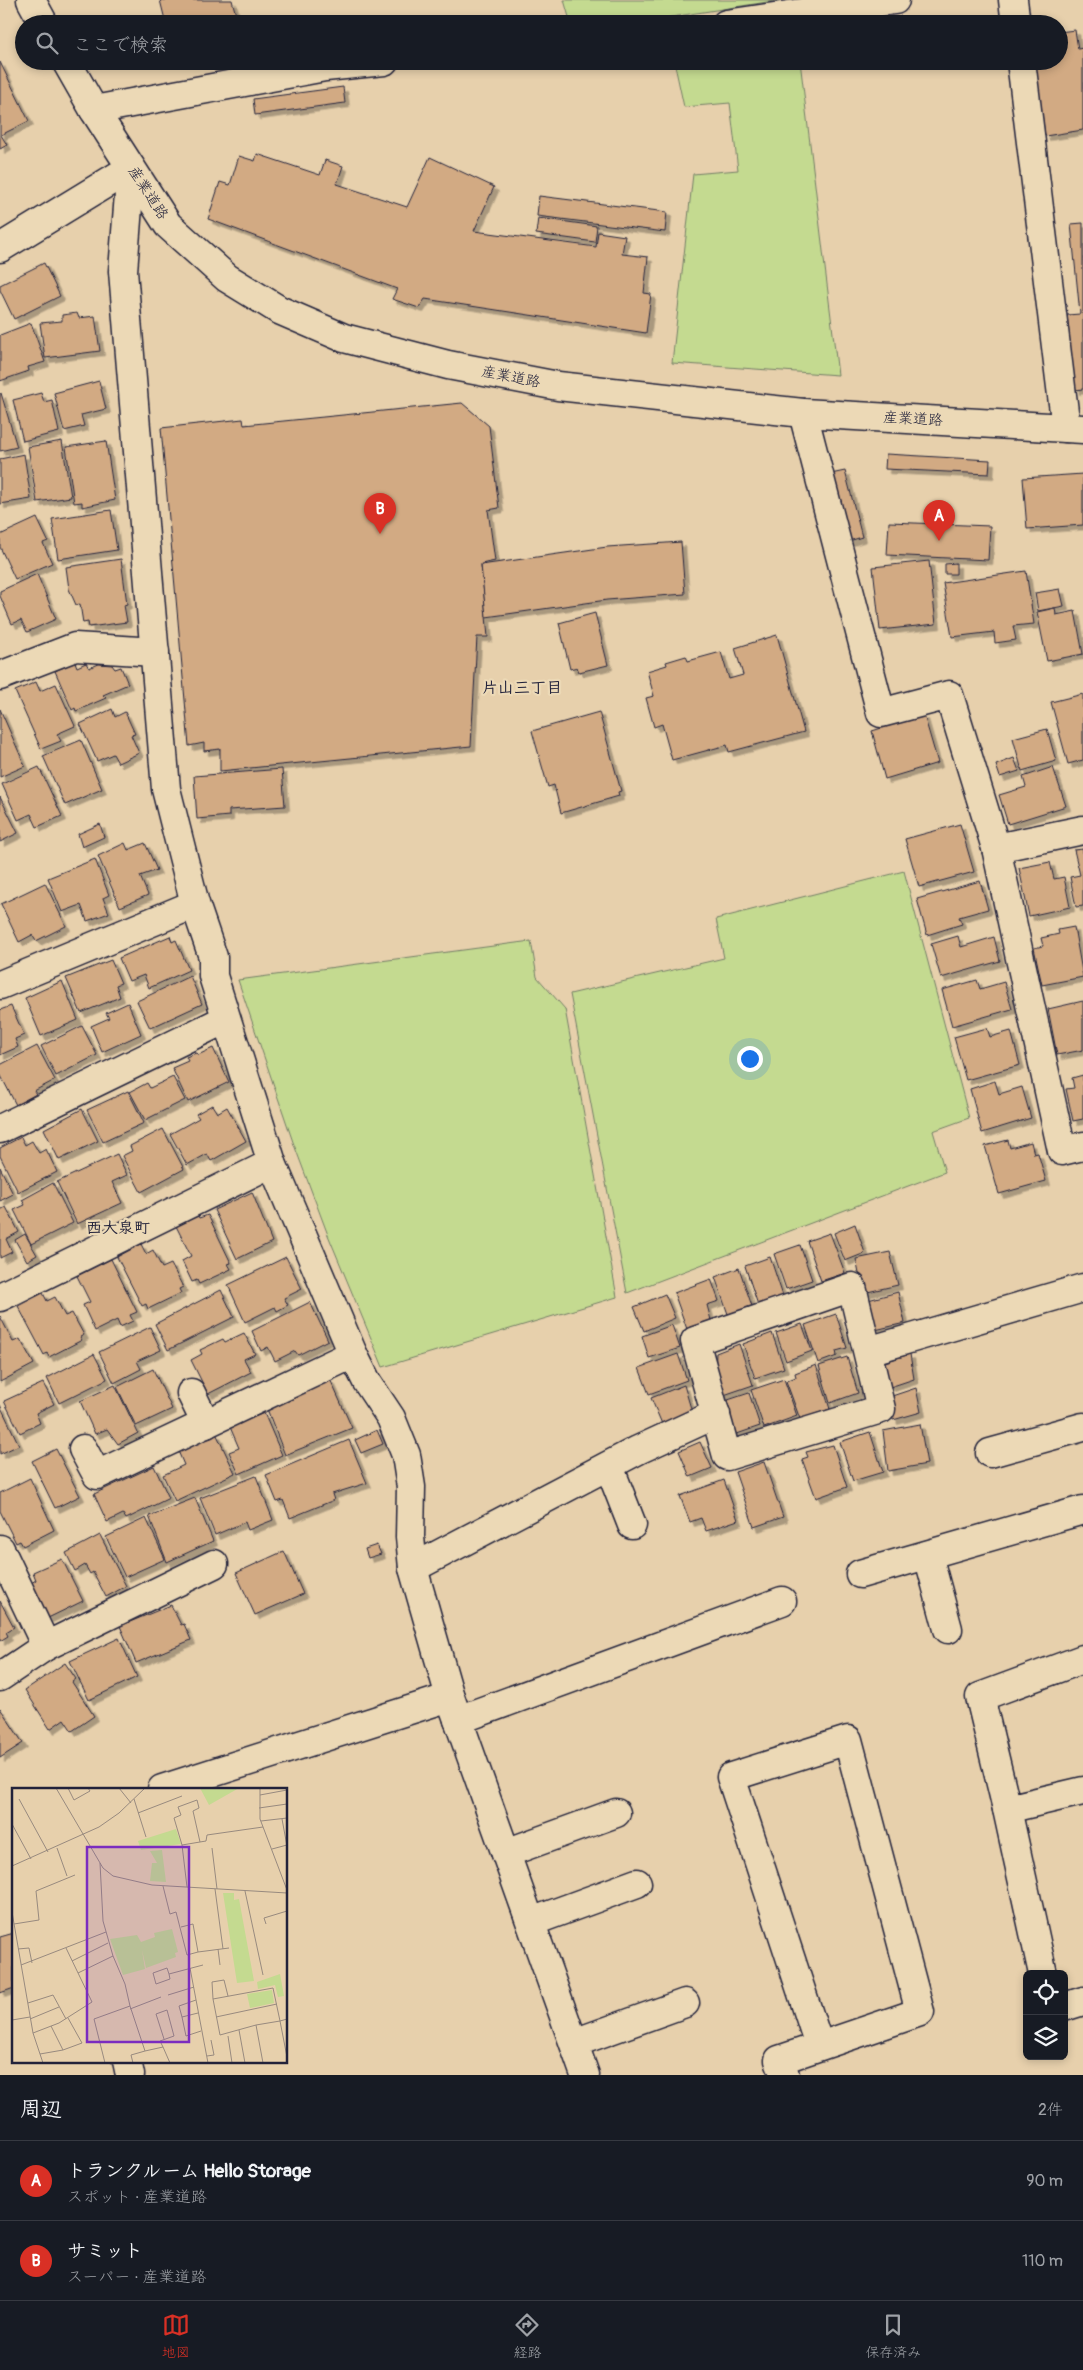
<!DOCTYPE html>
<html lang="ja">
<head>
<meta charset="utf-8">
<style>
	body { margin:0; font-family:Pangolin,"Klee One",sans-serif; background:#20242c; color:#f1f3f6 }
	.controls { position:absolute; right:15px; bottom:15px; display:grid; overflow:hidden; border-radius:8px; box-shadow:0 2px 8px #0003 }
	.controls button { width:45px; height:45px; display:grid; place-items:center; padding:0; border:0; border-bottom:1px solid #363941; background:#171b24; color:#f1f3f6; font:25px sans-serif }
	.you { position:absolute; left:749px; top:1058px; width:18px; height:18px; margin:-12px; border:4px solid #fff; border-radius:50%; background:#1a73e8; box-shadow:0 0 0 8px #1a73e833 }
	.badge { display:grid; place-items:center; width:32px; height:32px; border-radius:50%; background:#d93025; color:#fff; font-size:16px; font-weight:700 }
	.pin { position:absolute; translate:-50% -41px; filter:drop-shadow(0 1px 2px #0008) }
	.pin::after { content:''; position:absolute; top:26px; width:18px; height:15px; background:inherit; clip-path:polygon(0 0,100% 0,50% 100%) }
	.list { margin:0; padding:0; list-style:none }
	h2 { display:flex; justify-content:space-between; align-items:center; height:65px; margin:0; padding:0 20px; font-size:21px }
	h2 small { font-size:16px; font-weight:400; color:#9ea1a6 }
	.list li { display:grid; grid-template-columns:32px 1fr auto; gap:15px; align-items:center; box-sizing:border-box; height:80px; padding:0 20px; border-top:1px solid #363941 }
	.list b { display:block; font-size:19px; white-space:nowrap }
	.list p { margin:0; font-size:16px; white-space:nowrap; color:#9ea1a6 }
	.list em { font-size:16px; font-style:normal; color:#9ea1a6 }
	.icon { flex:none; width:28px; height:28px; fill:none; stroke:currentColor; stroke-width:2; stroke-linecap:round; stroke-linejoin:round }
	.map { position:relative; flex:none; width:1083px; height:2075px; overflow:hidden }
	.search { position:absolute; background:#171b24; box-shadow:0 2px 8px #0003; left:15px; right:15px; top:15px; height:55px; display:flex; align-items:center; gap:12px; box-sizing:border-box; padding:0 18px; border-radius:28px; color:#9ea1a6; font-size:19px }
	.sheet { height:225px; background:#171b24 }
	nav { display:flex; justify-content:space-around; align-items:center; box-sizing:border-box; height:70px; border-top:1px solid #363941; background:#171b24; font-size:14px; color:#9ea1a6 }
	nav a { display:grid; justify-items:center; gap:2px }
	nav .on { color:#d93025 }
	.map>svg:first-child { display:block }
	.green { fill:#c4da90; stroke:#737e66 }
	.building { fill:#d2aa83; stroke:#22223b; filter:url(#shadow) }
	.lines { fill:none; stroke-linecap:round; stroke-linejoin:round }
	.minor-casing { stroke:#22223b; stroke-width:31 }
	.minor { stroke:#ecd9b6; stroke-width:28 }
	.labels { text-anchor:middle; dominant-baseline:central; stroke-width:4.5; stroke-linejoin:round; paint-order:stroke }
	.street-label { font-size:15px; fill:#22223b; stroke:#ecd9b6 }
	.neighbourhood-label { font-size:16px; font-weight:bold; fill:#22223b; stroke:#ecd9b6 }
	.inset-road { fill:none; stroke:#988a7f; stroke-width:1 }
	.view { fill:#7b2cbf; fill-opacity:0.15; stroke:#7b2cbf; stroke-width:2.5 }
	.inset-edge { fill:none; stroke:#22223b; stroke-width:2.5 }
</style>
</head>
<body>
<div class="map">
<svg width="1083" height="2075" viewBox="0 0 1083 2075">
	<defs>
		<filter id="shadow"><feDropShadow dx="4.5" dy="4.5" stdDeviation="0" flood-color="#0004"/></filter>
	</defs>
	<rect width="100%" height="100%" fill="#e7d0ac"/>
	<filter id="ink" filterUnits="userSpaceOnUse"><feTurbulence type="fractalNoise" baseFrequency=".02" numOctaves="2"/><feDisplacementMap in="SourceGraphic" scale="10" xChannelSelector="R" yChannelSelector="G"/><feConvolveMatrix kernelMatrix="1 2 1 2 8 2 1 2 1" color-interpolation-filters="sRGB"/></filter>
	<g filter="url(#ink)">
		<g class="green">
			<path d="M564,0H780L626,24H571Z"/>
			<path d="M674,61H800L838,375L672,363L693,174L738,170L730,103L684,107Z"/>
			<path d="M904,871L969,1118L933,1131L945,1172L627,1293L570,994L724,958L716,919Z"/>
			<path d="M531,941L537,977L565,1009L617,1297L383,1367L328,1235L293,1142L238,980Z"/>
		</g>
		<g class="building">
			<path d="M160,0H232L237,19L219,24H166Z"/>
			<path d="M1075,30L1078,49L1083,48V130L1045,136L1035,61H1059V32Z"/>
			<path d="M0,62L29,121L1,135L7,145L0,149Z"/>
			<path d="M343,87L345,103L255,115L253,99Z"/>
			<path d="M257,154L320,175L325,160L343,166L337,184L407,207L430,157L494,187L474,231L596,247L598,232L625,236L622,254L648,257L644,293L651,294L646,333L425,299L419,308L392,299L397,289L208,219L220,182L230,185L239,156L255,161Z"/>
			<path d="M539,196L667,212L665,232L537,216Z"/>
			<path d="M538,218L597,226L595,242L536,234Z"/>
			<path d="M1083,223V389L1075,390L1067,315L1080,314L1071,224Z"/>
			<path d="M44,263L60,296L14,319L0,290V285Z"/>
			<path d="M77,313L79,318L95,316L100,351L45,358L40,323L62,321V315Z"/>
			<path d="M31,323L45,362L28,367L29,371L0,381V335Z"/>
			<path d="M99,381L106,409L81,415L84,426L64,431L54,393Z"/>
			<path d="M1,393L17,447L0,451V394Z"/>
			<path d="M41,393L44,402L52,400L59,432L23,441L13,400Z"/>
			<path d="M462,403L489,426L499,508L488,510L495,561L481,564L488,637H477L471,746L220,771V749L204,751V743L189,746L161,428L243,419L244,425Z"/>
			<path d="M62,441L71,497L37,502L28,447Z"/>
			<path d="M106,441L115,500L82,507V502L74,503L66,447Z"/>
			<path d="M24,454L31,499L0,504V459Z"/>
			<path d="M886,454L990,460L989,474L885,469Z"/>
			<path d="M845,471L862,537L849,541L831,474Z"/>
			<path d="M1083,474V525L1027,529L1023,478Z"/>
			<path d="M111,510L117,550L58,559L52,519Z"/>
			<path d="M37,518L48,541L43,543L52,563L15,579L0,547V535Z"/>
			<path d="M889,522L990,526L988,560L887,555Z"/>
			<path d="M681,542L685,594L607,600L486,617L481,565L607,547Z"/>
			<path d="M121,559L127,604L124,605L127,622L89,627L88,622L83,623L80,604L76,605L69,589L66,567Z"/>
			<path d="M929,561L936,624L880,630L873,567Z"/>
			<path d="M956,563V574H945V564Z"/>
			<path d="M1026,571L1034,624L1013,626L1016,640L995,643L994,632L952,637L943,583Z"/>
			<path d="M37,574L56,619L27,632L21,620L12,624L0,596V591Z"/>
			<path d="M1060,589L1064,606L1038,611L1035,593Z"/>
			<path d="M1055,608L1056,615L1075,611L1083,654L1047,661L1037,612Z"/>
			<path d="M595,613L608,665L579,672L577,667L570,669L559,623Z"/>
			<path d="M777,635L804,732L729,752L727,745L672,760L662,724L654,727L646,698L654,696L647,671L667,665L666,662L686,656L688,661L721,652L729,679L743,675L735,648Z"/>
			<path d="M75,662L77,667L86,663L89,668L99,664L112,665L115,669L121,667L128,684L103,695L106,698L76,711L75,708L72,710L55,671Z"/>
			<path d="M36,682L40,691L56,684L75,726L57,734L61,741L41,749L15,691Z"/>
			<path d="M1083,694V760L1068,764L1051,702Z"/>
			<path d="M0,709L25,766L0,777Z"/>
			<path d="M112,709L115,717L125,712L135,734L131,735L139,753L118,763L113,754L97,761L80,724Z"/>
			<path d="M599,712L621,791L618,792L619,796L561,813L554,785L548,787L532,731Z"/>
			<path d="M924,715L938,763L885,779L872,731Z"/>
			<path d="M1047,729L1056,761L1022,771L1013,738Z"/>
			<path d="M81,740L102,789L65,805L43,756Z"/>
			<path d="M1014,758L1019,771L1000,777L996,765Z"/>
			<path d="M39,767L62,816L37,827L31,814L18,820L2,784Z"/>
			<path d="M1053,767L1066,806L1008,824L999,795L1026,787L1023,777Z"/>
			<path d="M282,769L285,806L229,810V816L197,819L194,776Z"/>
			<path d="M0,797L18,833L0,842Z"/>
			<path d="M100,824L104,837L82,847L78,834Z"/>
			<path d="M960,824L974,872L919,887L905,839Z"/>
			<path d="M125,843L128,850L145,843L157,870L140,876L148,895L120,907L98,856Z"/>
			<path d="M1083,849V906L1076,907L1070,877L1080,875L1074,850Z"/>
			<path d="M95,859L109,895L103,898L109,913L87,921L81,905L62,912L48,878Z"/>
			<path d="M1050,862L1054,879L1064,877L1070,907L1029,916L1019,868Z"/>
			<path d="M980,881L988,909L959,917L962,924L927,935L917,899Z"/>
			<path d="M45,883L66,926L36,941L32,935L19,942L1,904Z"/>
			<path d="M1074,927L1083,977L1042,985L1034,948L1043,946L1041,938L1059,934L1058,930Z"/>
			<path d="M170,936L172,942L176,940L189,970L149,988L144,975L129,981L119,958Z"/>
			<path d="M958,936L961,947L994,937L1000,961L941,978L931,944Z"/>
			<path d="M111,960L121,983L116,985L120,997L81,1013L66,978Z"/>
			<path d="M190,976L202,1004L150,1028L137,1001Z"/>
			<path d="M977,980L980,989L1004,982L1012,1009L952,1026L942,990Z"/>
			<path d="M62,981L78,1020L41,1036L25,998Z"/>
			<path d="M1083,1001V1050L1057,1055L1048,1009Z"/>
			<path d="M128,1003L141,1034L102,1052L91,1026L109,1018L106,1013Z"/>
			<path d="M11,1006L24,1035L15,1039L18,1047L0,1055V1010Z"/>
			<path d="M82,1026L97,1055L56,1076L41,1046Z"/>
			<path d="M987,1028L990,1037L1011,1031L1020,1065L966,1080L954,1037Z"/>
			<path d="M37,1046L55,1080L34,1091L36,1094L16,1105L0,1074V1065Z"/>
			<path d="M213,1048L229,1082L188,1102L172,1068L188,1061L186,1057L196,1053L198,1055Z"/>
			<path d="M1083,1075V1119L1073,1121L1066,1089L1074,1088L1072,1078Z"/>
			<path d="M173,1077L185,1100L145,1120L130,1092L147,1083L150,1088Z"/>
			<path d="M995,1081L999,1094L1022,1087L1031,1118L982,1133L970,1089Z"/>
			<path d="M128,1091L144,1123L103,1142L87,1110Z"/>
			<path d="M212,1105L217,1113L227,1107L246,1141L211,1161L207,1154L187,1165L170,1134L199,1118L196,1114Z"/>
			<path d="M82,1109L98,1141L59,1160L44,1129Z"/>
			<path d="M163,1129L184,1169L141,1192L122,1156L132,1151L130,1146Z"/>
			<path d="M21,1137L25,1145L32,1141L39,1153L46,1149L57,1172L18,1192L0,1156V1148Z"/>
			<path d="M1008,1140L1010,1148L1031,1142L1034,1154L1038,1153L1046,1181L999,1194L985,1146Z"/>
			<path d="M117,1154L127,1175L112,1182L122,1203L77,1224L57,1182Z"/>
			<path d="M0,1167L13,1194L0,1201Z"/>
			<path d="M53,1183L73,1223L31,1244L14,1210L25,1205L22,1200Z"/>
			<path d="M252,1192L272,1242L237,1259L214,1210Z"/>
			<path d="M6,1207L19,1232L6,1239L12,1252L0,1258V1210Z"/>
			<path d="M208,1215L231,1263L228,1264L231,1269L199,1284L197,1280L192,1282L182,1261L191,1256L176,1226L198,1216L199,1218Z"/>
			<path d="M855,1224L865,1253L845,1261L834,1233Z"/>
			<path d="M830,1233L845,1273L821,1281L807,1241Z"/>
			<path d="M25,1234L37,1255L27,1261L15,1240Z"/>
			<path d="M141,1244L146,1254L153,1250L162,1268L171,1264L183,1287L179,1289L181,1293L148,1309L146,1304L142,1306L117,1257Z"/>
			<path d="M800,1245L812,1280L786,1289L774,1254Z"/>
			<path d="M890,1252L898,1285L863,1293L856,1259Z"/>
			<path d="M286,1257L302,1289L284,1298L288,1305L277,1311L275,1307L245,1322L228,1285Z"/>
			<path d="M770,1257L783,1296L758,1305L745,1266Z"/>
			<path d="M111,1259L137,1312L130,1315L133,1321L120,1327L117,1320L95,1331L83,1305L90,1302L77,1276Z"/>
			<path d="M739,1268L753,1309L729,1317L715,1277Z"/>
			<path d="M711,1279L719,1301L707,1305L712,1324L688,1332L674,1293Z"/>
			<path d="M221,1290L234,1317L168,1350L155,1324Z"/>
			<path d="M898,1292L905,1323L875,1330L868,1300Z"/>
			<path d="M43,1293L47,1301L55,1297L65,1316L72,1313L84,1335L80,1337L82,1340L49,1357L47,1353L44,1355L18,1306Z"/>
			<path d="M665,1294L675,1318L644,1331L634,1307Z"/>
			<path d="M310,1302L328,1340L298,1355L295,1351L275,1361L268,1347L261,1351L252,1331Z"/>
			<path d="M836,1314L847,1348L836,1351L837,1356L818,1363L805,1325Z"/>
			<path d="M0,1316L13,1342L20,1339L34,1364L0,1382Z"/>
			<path d="M802,1324L812,1351L786,1361L776,1333Z"/>
			<path d="M672,1325L680,1348L649,1358L642,1336Z"/>
			<path d="M150,1327L161,1350L137,1361L141,1369L114,1383L99,1352Z"/>
			<path d="M244,1333L255,1354L244,1359L251,1372L208,1394L191,1360L202,1354L200,1350L223,1339L225,1342Z"/>
			<path d="M772,1333L784,1368L755,1378L743,1344Z"/>
			<path d="M739,1344L753,1385L721,1396L715,1377L716,1353Z"/>
			<path d="M94,1354L107,1379L59,1403L47,1378Z"/>
			<path d="M678,1354L687,1380L649,1394L639,1368Z"/>
			<path d="M910,1354L914,1379L890,1387L882,1363Z"/>
			<path d="M847,1357L858,1393L830,1403L819,1366Z"/>
			<path d="M816,1365L830,1409L800,1419L786,1381L796,1377L795,1373Z"/>
			<path d="M153,1369L172,1409L136,1426L117,1387Z"/>
			<path d="M330,1379L352,1428L285,1455L267,1409Z"/>
			<path d="M784,1379L797,1416L764,1428L751,1390Z"/>
			<path d="M43,1383L54,1404L36,1413L40,1423L20,1433L4,1401Z"/>
			<path d="M115,1385L138,1433L118,1444L107,1429L95,1434L80,1401Z"/>
			<path d="M684,1385L692,1412L662,1424L651,1398Z"/>
			<path d="M916,1388L921,1412L893,1420L889,1397Z"/>
			<path d="M749,1393L760,1426L734,1435L722,1402Z"/>
			<path d="M0,1405L19,1445L0,1454Z"/>
			<path d="M264,1413L282,1455L239,1474L229,1452L239,1448L230,1427Z"/>
			<path d="M920,1424L927,1464L888,1471L883,1431Z"/>
			<path d="M377,1430L383,1444L361,1453L355,1440Z"/>
			<path d="M870,1432L883,1472L853,1481L840,1442Z"/>
			<path d="M216,1433L235,1473L175,1501L163,1475L184,1465L178,1451Z"/>
			<path d="M349,1440L367,1483L332,1494L334,1500L290,1518L283,1500L277,1502L266,1475Z"/>
			<path d="M700,1442L712,1468L690,1477L679,1451Z"/>
			<path d="M833,1445L847,1487L816,1498L802,1459L808,1457L806,1452Z"/>
			<path d="M56,1449L80,1496L55,1508L32,1461Z"/>
			<path d="M764,1462L783,1517L754,1527L735,1472Z"/>
			<path d="M154,1466L169,1498L126,1519L123,1514L107,1522L94,1494Z"/>
			<path d="M256,1476L273,1520L248,1530L245,1522L215,1535L200,1498Z"/>
			<path d="M30,1478L54,1530L23,1546L20,1541L16,1543L0,1511V1493Z"/>
			<path d="M724,1480L738,1520L706,1531L701,1518L690,1522L680,1496Z"/>
			<path d="M195,1498L213,1541L167,1562L149,1516Z"/>
			<path d="M146,1518L165,1559L125,1577L106,1537Z"/>
			<path d="M100,1535L126,1586L106,1597L93,1572L90,1574L85,1565L75,1571L66,1553Z"/>
			<path d="M377,1545L381,1554L368,1558L365,1549Z"/>
			<path d="M284,1551L303,1594L255,1615L236,1573Z"/>
			<path d="M62,1559L83,1601L48,1618L31,1583L36,1580L33,1572Z"/>
			<path d="M0,1601L14,1627L6,1632L8,1636L0,1641Z"/>
			<path d="M171,1605L181,1625L184,1624L191,1640L136,1663L120,1626Z"/>
			<path d="M119,1638L137,1677L89,1700L70,1661Z"/>
			<path d="M65,1663L76,1679L72,1682L94,1716L72,1731L64,1719L50,1729L25,1690Z"/>
			<path d="M0,1708L23,1743L0,1758Z"/>
			<path d="M14,1933V1988L0,1993V1937Z"/>
		</g>
		<g class="lines">
			<defs>
				<g id="minor">
					<path d="M31,0L44,24"/>
					<path d="M1013,0L1016,24"/>
					<path d="M726,24L895,0"/>
					<path d="M66,61L94,110L168,225L227,278L279,310L344,338L448,365L558,386L803,413L1083,429"/>
					<path d="M1021,61L1066,428"/>
					<path d="M94,110L325,67L384,61"/>
					<path d="M131,168L123,271L166,789L195,904L213,957V976L272,1163L353,1354L367,1382L391,1418L406,1455L411,1487L410,1537L413,1568L450,1697L585,2075"/>
					<path d="M0,248L131,168"/>
					<path d="M803,413L881,713L949,695L996,848L1062,1151L1083,1146"/>
					<path d="M0,676L75,647L155,652"/>
					<path d="M996,848L1083,830"/>
					<path d="M0,985L195,904"/>
					<path d="M0,1129L226,1019"/>
					<path d="M852,1287L881,1409L727,1456L695,1341Z"/>
					<path d="M0,1297L272,1163"/>
					<path d="M868,1351L1083,1288"/>
					<path d="M191,1393L206,1424"/>
					<path d="M83,1449L97,1475L353,1354"/>
					<path d="M990,1453L1083,1427"/>
					<path d="M609,1466L632,1525"/>
					<path d="M0,1549L46,1646L0,1677"/>
					<path d="M928,1555L948,1629"/>
					<path d="M413,1568L638,1450L716,1414"/>
					<path d="M860,1574L1083,1510"/>
					<path d="M46,1646L214,1564"/>
					<path d="M1083,1659L980,1697L1007,1809L1083,1791"/>
					<path d="M458,1720L782,1601"/>
					<path d="M162,1789L450,1697"/>
					<path d="M1007,1809L1043,1974"/>
					<path d="M506,1853L616,1813"/>
					<path d="M531,1922L637,1883"/>
					<path d="M1064,2007L1083,2001"/>
					<path d="M574,2043L685,2003"/>
					<path d="M127,2061L130,2075"/>
					<path d="M785,2075L779,2060L920,2012L848,1740L731,1777L819,2045"/>
				</g>
			</defs>
			<use href="#minor" class="minor-casing"/>
			<use href="#minor" class="minor"/>
		</g>
	</g>
	<g class="labels">
		<g class="street-label">
			<text transform="translate(148 193) rotate(57)">産業道路</text>
			<text transform="translate(511 377) rotate(11)">産業道路</text>
			<text transform="translate(913 419) rotate(3)">産業道路</text>
		</g>
		<g class="neighbourhood-label">
			<text x="522" y="688">片山三丁目</text>
			<text x="118" y="1228">西大泉町</text>
		</g>
	</g>
	<g transform="translate(12 1788)">
		<rect width="275" height="275" fill="#e7d0ac"/>
		<path d="M188,0H227L197,17ZM164,41L169,56L129,62L126,53ZM150,62L154,94L138,93L140,75H145L138,63ZM211,105H222V112L227,111L242,193L225,195ZM160,141L166,164L163,165L164,169L134,180L130,162L133,181L111,187L98,151L125,147L129,154L143,149L142,145ZM268,186L272,208L266,209L263,197L246,201L245,194ZM260,202L262,215L238,220L235,206Z" fill="#c4da90"/>
		<path class="inset-road" d="M44,0L91,80L101,88L140,97L275,105M56,0L62,12L78,3L76,0M107,0L119,15M248,0V31L275,102M248,7L275,2M7,11L36,64M122,11L134,49M247,20L275,16M126,25L170,8M270,31L275,58M249,33L275,30M0,36L19,71M170,57L194,53L195,47L251,39M45,60L55,88M200,60L205,101M260,61L275,57M88,75L91,133L101,168L113,196L118,218L133,263L151,259L158,275M0,78L87,39L107,25L133,0M151,98L158,126L164,124L175,167L186,164L181,136L169,139M175,99L170,57L162,30L169,27L166,19L185,12L187,20L181,23L188,54M203,101L211,161M233,103L251,187M0,124L21,245L31,275M2,136L27,132L24,103L63,87M254,136L252,130L275,123M6,161L17,160L20,175M206,161L208,177M186,164L217,160M60,173L96,155M9,177L94,144M178,180L196,275M66,185L101,168M157,186L158,191L144,196L141,185L155,180L157,186L191,177M156,207L182,199M201,211L200,194L212,192L216,208M184,212L167,218L170,229L186,225M16,215L41,207L54,231M118,221L149,209M170,229L174,248L189,243M204,229L265,216M18,231L47,219M275,231L268,233L244,237L208,247L201,211L261,200L268,233L275,269M0,232L18,229M244,237L251,275M39,238L51,262L70,255L56,230M227,242L233,275M21,245L47,235L80,214L54,160M216,248L220,275M151,259L148,253L162,248L155,222L144,226L152,251M28,266L51,262M195,268L202,267L199,252M93,275L82,231L118,218M121,275L119,267L133,263"/>
		<path class="view" d="M75,59H177V254H75Z"/>
		<rect width="275" height="275" class="inset-edge"/>
	</g>
</svg>
<div class="controls">
<button><svg class="icon" aria-label="locate" viewBox="0 0 24 24"><circle cx="12" cy="12" r="6"/><path d="M12 2v4M12 18v4M2 12h4M18 12h4"/></svg></button>
<button><svg class="icon" aria-label="layers" viewBox="0 0 24 24"><path d="M12 4l9 5-9 5-9-5zM3 14l9 5 9-5"/></svg></button>
</div>
<div class="you"></div>
<div class="pin badge" style="left:939px;top:541px">A</div>
<div class="pin badge" style="left:380px;top:534px">B</div>
<div class="search"><svg class="icon" aria-label="search" viewBox="0 0 24 24"><circle cx="10" cy="10" r="6"/><path d="M15 15l6 6"/></svg>ここで検索</div>
</div>
<section class="sheet">
<h2>周辺<small>2件</small></h2>
<ul class="list">
<li><span class="badge">A</span><div><b>トランクルーム Hello Storage</b><p>スポット · 産業道路</p></div><em>90 m</em></li>
<li><span class="badge">B</span><div><b>サミット</b><p>スーパー · 産業道路</p></div><em>110 m</em></li>
</ul>
</section>
<nav>
<a class="on"><svg class="icon" aria-label="map" viewBox="0 0 24 24"><path d="M3 6l6-2 6 2 6-2v14l-6 2-6-2-6 2zM9 4v14M15 6v14"/></svg>地図</a>
<a><svg class="icon" aria-label="directions" viewBox="0 0 24 24"><path d="M12 3l9 9-9 9-9-9zM9 14v-3h6M13 9l2 2-2 2"/></svg>経路</a>
<a><svg class="icon" aria-label="saved" viewBox="0 0 24 24"><path d="M7 4h10v16l-5-4-5 4z"/></svg>保存済み</a>
</nav>
</body>
</html>
